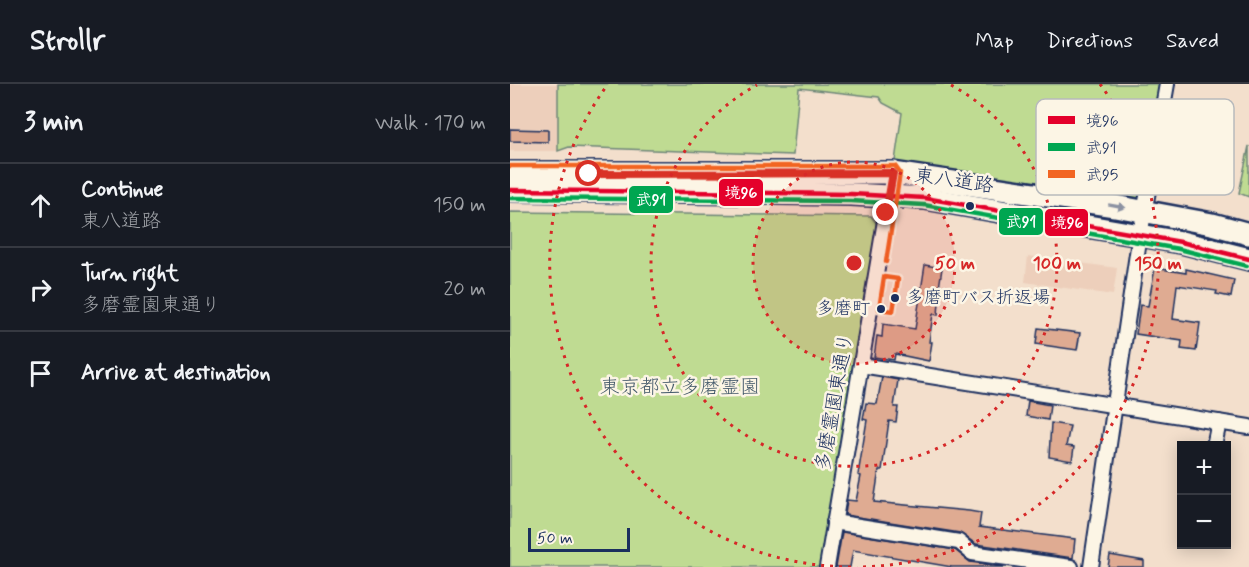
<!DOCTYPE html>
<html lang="en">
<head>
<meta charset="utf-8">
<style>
	body { margin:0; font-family:Mynerve,"Klee One",sans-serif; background:#242831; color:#f1f3f6 }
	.controls { position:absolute; right:18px; bottom:18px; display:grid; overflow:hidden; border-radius:0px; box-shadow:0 3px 15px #0003 }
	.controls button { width:54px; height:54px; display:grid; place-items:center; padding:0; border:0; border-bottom:2px solid #363941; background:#171b24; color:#f1f3f6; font:30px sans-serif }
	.scale { position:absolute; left:18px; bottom:15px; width:102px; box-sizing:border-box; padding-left:6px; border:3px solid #1b2f5e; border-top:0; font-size:16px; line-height:21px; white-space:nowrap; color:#1b2f5e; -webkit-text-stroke:4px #fcf5e5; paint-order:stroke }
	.stop { position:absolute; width:18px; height:18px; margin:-14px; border:4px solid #d93025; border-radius:50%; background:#fff }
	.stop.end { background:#d93025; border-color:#fff; box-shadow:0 2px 6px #0008 }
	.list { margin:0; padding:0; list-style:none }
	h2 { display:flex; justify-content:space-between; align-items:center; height:78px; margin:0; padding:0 24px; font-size:26px }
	h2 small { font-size:20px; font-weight:400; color:#9ea1a6 }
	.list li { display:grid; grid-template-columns:39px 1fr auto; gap:18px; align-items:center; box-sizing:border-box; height:84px; padding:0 24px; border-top:2px solid #363941 }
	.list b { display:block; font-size:22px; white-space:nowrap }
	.list p { margin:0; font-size:20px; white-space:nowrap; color:#9ea1a6 }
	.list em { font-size:20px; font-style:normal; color:#9ea1a6 }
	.icon { flex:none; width:33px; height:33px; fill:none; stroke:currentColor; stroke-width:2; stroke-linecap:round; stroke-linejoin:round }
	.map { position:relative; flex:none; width:739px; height:483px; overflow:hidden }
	header { display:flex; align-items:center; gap:36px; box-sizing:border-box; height:84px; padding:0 30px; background:#171b24; border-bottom:2px solid #363941 }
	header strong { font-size:28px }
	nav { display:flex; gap:33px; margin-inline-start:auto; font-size:21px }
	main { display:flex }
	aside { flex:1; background:#171b24 }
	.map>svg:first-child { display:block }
	.built { fill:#edcfbb }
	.green { fill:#bfdb92; stroke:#6d8578; stroke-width:1.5 }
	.building { fill:#dfab92; stroke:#1b2f5e; stroke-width:1.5 }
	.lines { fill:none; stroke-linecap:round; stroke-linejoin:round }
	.street-casing { stroke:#1b2f5e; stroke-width:18 }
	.primary-casing { stroke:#1b2f5e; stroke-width:26 }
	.street { stroke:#fcf5e5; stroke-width:14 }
	.primary { stroke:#fcf5e5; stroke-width:21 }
	.bus-1-casing { stroke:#fcf5e5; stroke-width:9 }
	.bus-2-casing { stroke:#fcf5e5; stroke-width:9 }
	.bus-3-casing { stroke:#fcf5e5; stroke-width:9 }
	.bus-1 { stroke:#e4002b; stroke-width:4.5 }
	.bus-2 { stroke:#00a651; stroke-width:4.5 }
	.bus-3 { stroke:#f26522; stroke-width:4.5 }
	.oneway { fill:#8c92a2 }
	.route { stroke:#d93025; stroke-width:8 }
	.ring { fill:none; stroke:#d62828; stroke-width:3; stroke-dasharray:3 6 }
	.bus-dot { fill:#1b2f5e; stroke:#fcf5e5; stroke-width:2 }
	.labels { text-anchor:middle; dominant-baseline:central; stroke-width:5; stroke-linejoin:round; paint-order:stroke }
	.bus-label { font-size:18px; fill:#1b2f5e; stroke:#fcf5e5; text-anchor:start }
	.street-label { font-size:20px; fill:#1b2f5e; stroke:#fcf5e5 }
	.park-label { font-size:20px; fill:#445a6b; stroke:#fcf5e5 }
	.key { fill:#fcf5e5; stroke:#b8babc; stroke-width:1.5 }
	.key-label { font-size:16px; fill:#1b2f5e }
	.centre { fill:#d62828; stroke:#fcf5e5; stroke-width:3 }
	.ring-label { font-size:18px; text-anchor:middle; font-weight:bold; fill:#d62828; stroke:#fcf5e5; stroke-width:5; stroke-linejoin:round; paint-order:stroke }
	.line-badge { stroke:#fcf5e5; stroke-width:2 }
	.badge-label { font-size:16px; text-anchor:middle; font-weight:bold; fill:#fff }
</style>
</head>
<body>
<header>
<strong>Strollr</strong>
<nav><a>Map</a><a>Directions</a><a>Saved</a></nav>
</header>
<main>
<aside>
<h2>3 min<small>Walk · 170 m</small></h2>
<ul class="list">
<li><svg class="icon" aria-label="ahead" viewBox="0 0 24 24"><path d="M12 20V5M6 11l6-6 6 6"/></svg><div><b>Continue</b><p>東八道路</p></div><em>150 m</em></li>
<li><svg class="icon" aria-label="right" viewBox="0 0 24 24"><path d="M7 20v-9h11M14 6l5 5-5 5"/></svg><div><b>Turn right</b><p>多磨霊園東通り</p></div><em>20 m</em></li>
<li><svg class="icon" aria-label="arrive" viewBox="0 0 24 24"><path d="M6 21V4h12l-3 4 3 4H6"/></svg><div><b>Arrive at destination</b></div></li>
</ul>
</aside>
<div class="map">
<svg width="739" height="483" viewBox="0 0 739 483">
	<rect width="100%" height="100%" fill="#f3dfcc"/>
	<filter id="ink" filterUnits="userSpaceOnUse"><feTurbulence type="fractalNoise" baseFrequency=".0167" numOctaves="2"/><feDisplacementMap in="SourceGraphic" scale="12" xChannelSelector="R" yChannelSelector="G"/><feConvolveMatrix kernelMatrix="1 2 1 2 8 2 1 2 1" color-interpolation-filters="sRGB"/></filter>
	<g filter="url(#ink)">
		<g class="built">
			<rect x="0" y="0" width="48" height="67"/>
			<path d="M518,172L607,184L603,211L515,198Z"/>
		</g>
		<g class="green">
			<path d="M48,0H657L629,123L388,85L385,77L392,29L373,19L369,13L289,4L283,71L59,63L48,67Z"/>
			<path d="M739,62V113L729,109Z"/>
			<path d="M0,128L361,132L368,141L311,483H0Z"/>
		</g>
		<g class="building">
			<path d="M0,45L38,46V58L0,57Z"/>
			<path d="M415,181L432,184L427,217L429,218L428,231L423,230L419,258H422L419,277L385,270L384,276L364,273L367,252L372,253L373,240L405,245Z"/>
			<path d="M645,184L676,189V185L724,196L721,213L706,210L707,207L667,201L663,235L690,239L686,267L671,265L672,257L626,250L630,221L638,222Z"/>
			<path d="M528,244L570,249L567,266L526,260Z"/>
			<path d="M372,293L388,296L384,323H388L386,338L379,337L372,386H369L364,418L459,427L471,429L469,443L565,455L563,474L466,460L450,449L335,431L337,416L346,417L351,392L348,391L357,336L353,335L356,319L367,320Z"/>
			<path d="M518,317L540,321L538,336L516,332Z"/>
			<path d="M541,339L560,342L556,362L564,363L562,377L539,373Z"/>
			<path d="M332,448L445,466L460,478L497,483H442L343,466L340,483H326Z"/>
			<path d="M600,471L634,477V483H598Z"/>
		</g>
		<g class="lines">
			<defs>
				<g id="street">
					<path d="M351,281L739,343"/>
					<path d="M704,362L709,338"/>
					<path d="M324,438L449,458L462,469L561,483"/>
					<path d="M317,483L383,89"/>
					<path d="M581,483L628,163L657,0"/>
				</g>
				<g id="primary">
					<path d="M0,89H383L605,122L702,140L739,150"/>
					<path d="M0,106L341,110L415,114L671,158L739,175"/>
				</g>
			</defs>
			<use href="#street" class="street-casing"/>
			<use href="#primary" class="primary-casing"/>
			<use href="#street" class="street"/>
			<use href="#primary" class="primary"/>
			<defs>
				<path id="bus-1" d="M0,106L341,110L415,114L671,158L739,175"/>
				<path id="bus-2" d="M0,114L341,117L414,121L669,165L737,182"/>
				<g id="bus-3">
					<path d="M0,82H385L390,89L376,178"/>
					<path d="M374,193L388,195L383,227L369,225Z"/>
				</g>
			</defs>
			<use href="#bus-1" class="bus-1-casing"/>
			<use href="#bus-2" class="bus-2-casing"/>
			<use href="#bus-3" class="bus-3-casing"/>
			<use href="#bus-1" class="bus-1"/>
			<use href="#bus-2" class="bus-2"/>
			<use href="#bus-3" class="bus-3"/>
		</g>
		<defs><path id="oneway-solid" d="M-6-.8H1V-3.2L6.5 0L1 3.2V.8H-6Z" transform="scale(1.5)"/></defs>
		<use class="oneway" href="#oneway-solid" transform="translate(607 122) rotate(10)"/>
	</g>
	<g class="lines" filter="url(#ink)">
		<path class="route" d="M79,90L383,89L376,129"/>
	</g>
	<circle cx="344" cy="179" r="101" fill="#d62828" fill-opacity=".12"/>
	<g class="ring">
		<circle cx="344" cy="179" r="101"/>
		<path d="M441 1A203 203 0 1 1 247 1"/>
		<path d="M341 483A304 304 0 0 1 98 0M590 0A304 304 0 0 1 347 483"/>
	</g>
	<g class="bus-dot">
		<circle cx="460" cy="122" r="5"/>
		<circle cx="385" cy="214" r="5"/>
		<circle cx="371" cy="225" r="5"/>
	</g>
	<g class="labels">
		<g class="bus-label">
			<text x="396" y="214">多磨町バス折返場</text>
			<text x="360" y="225" text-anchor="end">多磨町</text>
		</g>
		<g class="street-label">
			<text transform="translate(444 97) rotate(8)">東八道路</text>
			<text transform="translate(325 318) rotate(-80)">多磨霊園東通り</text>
		</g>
		<g class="park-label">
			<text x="170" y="303">東京都立多磨霊園</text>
		</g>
	</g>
	<rect x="526" y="15" width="198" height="96" rx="9" class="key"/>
	<rect x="538" y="32" width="27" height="8" fill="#e4002b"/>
	<rect x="538" y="59" width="27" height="8" fill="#00a651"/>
	<rect x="538" y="86" width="27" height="8" fill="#f26522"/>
	<g class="key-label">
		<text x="576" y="42">境96</text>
		<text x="576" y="69">武91</text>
		<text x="576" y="96">武95</text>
	</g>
	<circle cx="344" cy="179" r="9" class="centre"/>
	<g class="ring-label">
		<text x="445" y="185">50 m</text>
		<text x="547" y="185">100 m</text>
		<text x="648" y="185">150 m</text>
	</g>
	<g class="line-badge">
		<rect x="208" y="94" width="46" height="29" rx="6" fill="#e4002b"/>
		<rect x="118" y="101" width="46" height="29" rx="6" fill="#00a651"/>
		<rect x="488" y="123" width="46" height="29" rx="6" fill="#00a651"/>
		<rect x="534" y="124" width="45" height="29" rx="6" fill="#e4002b"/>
	</g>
	<g class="badge-label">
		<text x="231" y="114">境96</text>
		<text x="141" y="121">武91</text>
		<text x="511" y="143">武91</text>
		<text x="557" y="144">境96</text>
	</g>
</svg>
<div class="controls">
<button>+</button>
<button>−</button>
</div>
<div class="scale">50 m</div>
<div class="stop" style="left:79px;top:90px"></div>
<div class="stop end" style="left:376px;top:129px"></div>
</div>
</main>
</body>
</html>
